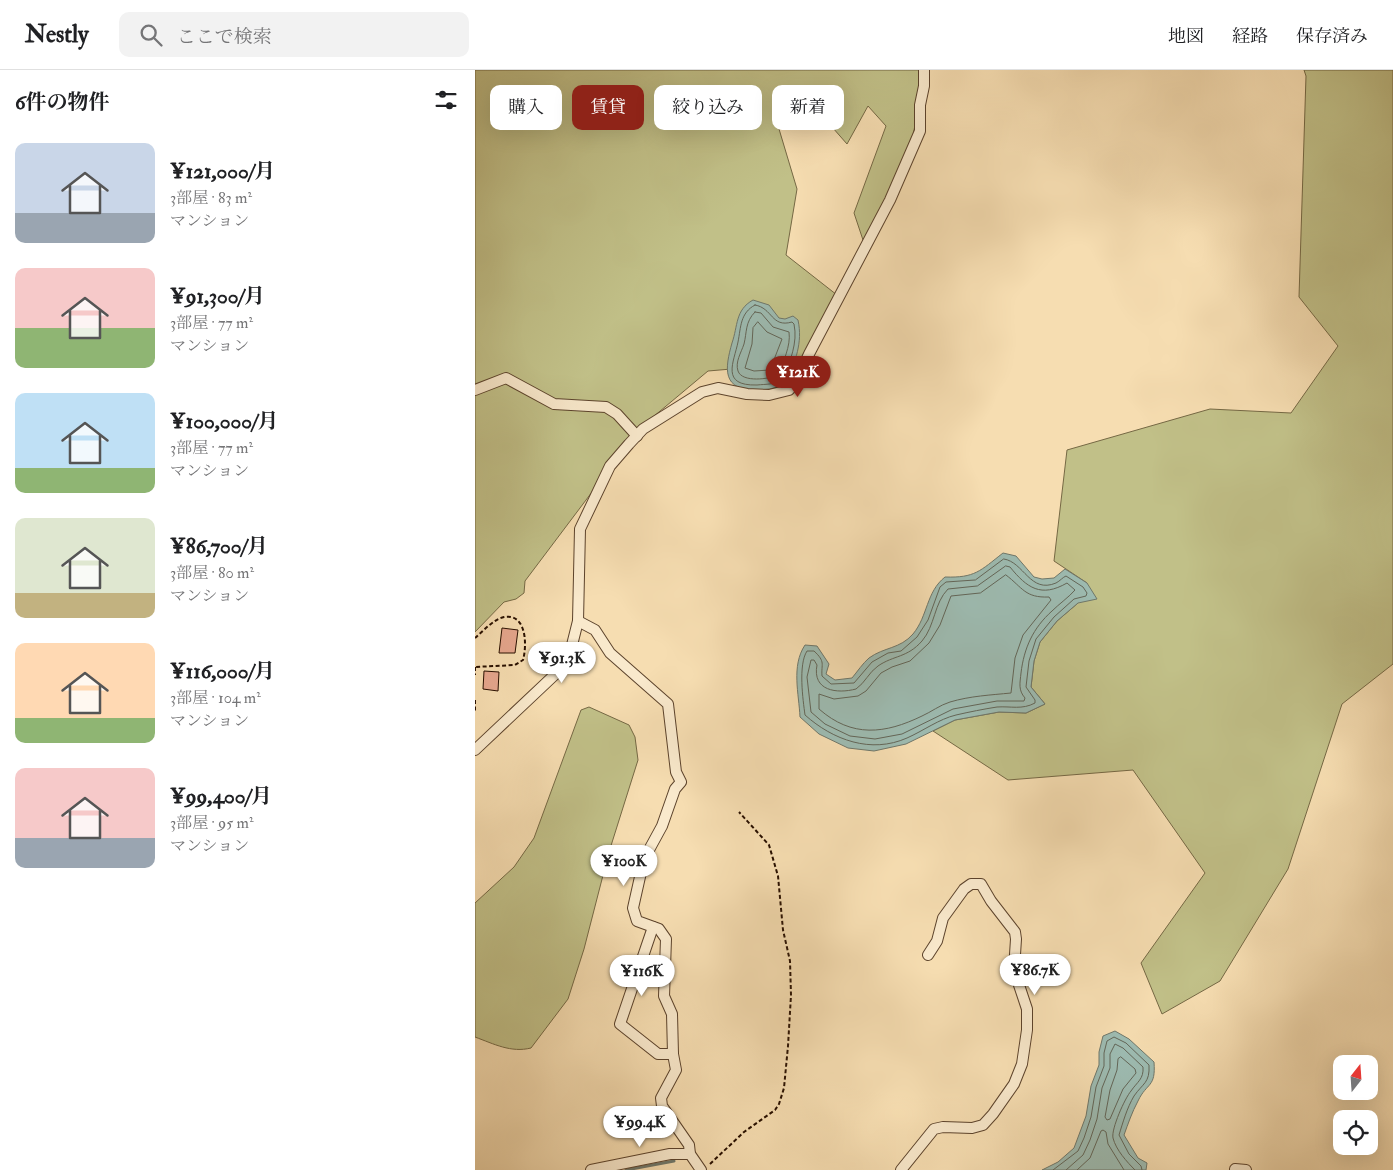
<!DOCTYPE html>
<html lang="ja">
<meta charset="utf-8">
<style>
body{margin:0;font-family:"IM FELL Double Pica","Noto Serif JP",serif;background:#f2f2f2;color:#202124;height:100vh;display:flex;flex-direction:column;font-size:19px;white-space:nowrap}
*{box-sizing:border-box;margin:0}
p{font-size:16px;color:#757577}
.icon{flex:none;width:28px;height:28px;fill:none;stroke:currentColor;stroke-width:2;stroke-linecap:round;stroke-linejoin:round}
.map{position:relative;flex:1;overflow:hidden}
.sheet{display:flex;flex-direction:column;background:#fff;width:475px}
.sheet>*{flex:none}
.top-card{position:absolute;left:15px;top:15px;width:475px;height:45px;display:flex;gap:10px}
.needle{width:32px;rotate:17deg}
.tools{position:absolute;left:858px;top:985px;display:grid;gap:10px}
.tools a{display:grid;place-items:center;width:45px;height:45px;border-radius:10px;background:#fff;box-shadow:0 5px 20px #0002;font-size:25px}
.price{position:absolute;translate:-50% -42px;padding:0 11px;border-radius:18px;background:#fff;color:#222;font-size:16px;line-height:32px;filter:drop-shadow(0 1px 2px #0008)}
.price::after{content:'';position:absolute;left:50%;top:30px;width:15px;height:11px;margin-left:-8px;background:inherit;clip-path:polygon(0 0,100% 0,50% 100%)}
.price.active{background:#8f2418;color:#fff}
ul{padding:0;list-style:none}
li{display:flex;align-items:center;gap:15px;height:125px;padding:0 15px}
li span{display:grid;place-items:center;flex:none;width:140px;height:100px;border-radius:10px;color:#555}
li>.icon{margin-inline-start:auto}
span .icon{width:60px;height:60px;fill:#fffc;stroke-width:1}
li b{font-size:21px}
h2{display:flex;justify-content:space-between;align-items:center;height:60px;padding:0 15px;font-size:21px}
.chip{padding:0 18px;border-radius:10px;background:#fff;box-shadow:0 5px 20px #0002;font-size:18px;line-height:45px}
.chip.active{background:#8f2418;color:#fff}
header{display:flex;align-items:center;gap:30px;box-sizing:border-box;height:70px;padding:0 25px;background:#fff;border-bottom:1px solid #e0e0e0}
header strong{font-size:24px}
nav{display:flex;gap:28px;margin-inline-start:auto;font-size:18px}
.search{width:350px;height:45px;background:#f2f2f2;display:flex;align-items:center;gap:12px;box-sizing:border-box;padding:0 18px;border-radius:10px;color:#757577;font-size:19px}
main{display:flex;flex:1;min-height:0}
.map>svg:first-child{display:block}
.green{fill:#c1c088;stroke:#756844}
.water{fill:#9dbbb1;stroke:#6f776a}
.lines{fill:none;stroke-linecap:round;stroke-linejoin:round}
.shore{stroke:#636658;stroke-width:1}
.stream{stroke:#6f776a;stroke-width:3}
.building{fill:#e6a78e;stroke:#291000}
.minor-casing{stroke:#5c432c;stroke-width:12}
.path{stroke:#291000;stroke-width:2;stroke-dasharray:4 2.5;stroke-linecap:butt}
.minor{stroke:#f9e9cc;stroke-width:10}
</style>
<header>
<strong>Nestly</strong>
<div class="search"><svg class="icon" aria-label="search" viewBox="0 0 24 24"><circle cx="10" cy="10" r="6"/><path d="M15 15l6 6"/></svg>ここで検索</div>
<nav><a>地図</a><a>経路</a><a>保存済み</a></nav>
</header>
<main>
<section class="sheet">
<h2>6件の物件<svg class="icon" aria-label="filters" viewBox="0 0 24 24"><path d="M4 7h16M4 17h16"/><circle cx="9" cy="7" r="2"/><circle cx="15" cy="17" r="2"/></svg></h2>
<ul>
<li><span style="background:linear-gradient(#c9d6e8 70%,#9aa5b1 0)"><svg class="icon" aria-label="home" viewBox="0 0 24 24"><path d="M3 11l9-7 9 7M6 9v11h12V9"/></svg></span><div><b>¥121,000/月</b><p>3部屋 · 83 m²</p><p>マンション</p></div></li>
<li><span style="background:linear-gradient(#f6c9c9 60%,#8fb573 0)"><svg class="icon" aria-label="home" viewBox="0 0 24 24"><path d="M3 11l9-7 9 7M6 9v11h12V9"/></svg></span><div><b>¥91,300/月</b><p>3部屋 · 77 m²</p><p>マンション</p></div></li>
<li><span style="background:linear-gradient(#bfe0f5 75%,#8fb573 0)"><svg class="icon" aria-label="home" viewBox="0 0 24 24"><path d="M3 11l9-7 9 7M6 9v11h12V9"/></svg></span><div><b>¥100,000/月</b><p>3部屋 · 77 m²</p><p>マンション</p></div></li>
<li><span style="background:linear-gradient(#dfe7d0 75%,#c2b280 0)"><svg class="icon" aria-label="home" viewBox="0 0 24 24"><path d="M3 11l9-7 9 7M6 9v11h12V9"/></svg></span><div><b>¥86,700/月</b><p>3部屋 · 80 m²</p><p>マンション</p></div></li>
<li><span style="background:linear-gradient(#ffd9b3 75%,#8fb573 0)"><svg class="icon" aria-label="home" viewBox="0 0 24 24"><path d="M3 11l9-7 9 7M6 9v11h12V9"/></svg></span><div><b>¥116,000/月</b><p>3部屋 · 104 m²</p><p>マンション</p></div></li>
<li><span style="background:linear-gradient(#f6c9c9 70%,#9aa5b1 0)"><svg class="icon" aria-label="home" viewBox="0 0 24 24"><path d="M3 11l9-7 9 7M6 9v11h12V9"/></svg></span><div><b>¥99,400/月</b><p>3部屋 · 95 m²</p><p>マンション</p></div></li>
</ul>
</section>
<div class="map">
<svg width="918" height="1100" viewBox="0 0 918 1100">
<rect width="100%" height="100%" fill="#f6ddb1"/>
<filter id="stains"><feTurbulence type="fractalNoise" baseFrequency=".004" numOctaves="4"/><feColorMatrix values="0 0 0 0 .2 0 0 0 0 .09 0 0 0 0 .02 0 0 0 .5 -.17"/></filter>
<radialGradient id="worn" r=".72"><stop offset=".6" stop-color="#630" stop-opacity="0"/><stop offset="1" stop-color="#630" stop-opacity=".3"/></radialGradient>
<g class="green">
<path d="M0 0H450L433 93 390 176 379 143 411 56 393 36 372 74 336 33 301 49 322 119 311 185 362 225 327 293 233 301 166 357 50 511 49 523 41 529 29 532 0 562Z"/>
<path d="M829 0H918V594L867 634 813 799 745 911 687 944 666 893 730 803 658 700 533 710 458 661 480 650 524 642 551 643 570 634 556 617 559 591 565 572 582 551 603 533 612 513 579 491 592 380 735 339 816 343 863 276 824 227 831 6Z"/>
<path d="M114 637 154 655 160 667 163 690 134 782 109 879 93 929 56 978C36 983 19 974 0 967V833L39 797 59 768 106 640Z"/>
</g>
<g class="water">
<path d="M278 230 294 235 304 248 310 249 318 246 323 250C328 273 320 291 312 312 302 319 294 319 283 320 246 321 250 298 257 273 263 256 260 240 278 230Z"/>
<path d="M528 483 541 486 559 507 567 509 579 508 590 499 612 513 622 529 603 533 582 551 565 572 559 591 556 617 570 634 551 643 524 642 480 650 431 674 399 681 373 678 344 664 325 647C324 624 316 596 330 575L342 576 354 594 351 604 360 610 377 608C382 602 388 593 394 588 409 577 425 579 438 564 453 546 451 522 470 507 500 508 505 501 528 483Z"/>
<path d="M640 961 654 969 679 992C681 1018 672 1012 663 1031 657 1042 653 1054 649 1065L663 1088 672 1093 671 1100H567L583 1092 599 1078 611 1046 616 1016 624 995V982L628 966Z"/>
</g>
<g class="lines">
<g class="shore">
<path d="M280 235C298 238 296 258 317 252L319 254C323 273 315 291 308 309 300 315 291 314 282 315 245 316 259 292 263 272 266 257 265 243 280 235Z"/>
<path d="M280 242 286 243 298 257 314 262C316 276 308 292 303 305 295 309 267 313 263 301 260 292 266 283 269 274 272 262 270 252 280 242Z"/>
<path d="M283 252 292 262 307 269 295 300 279 301 270 298 277 274 278 258Z"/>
<path d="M529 489C549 492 555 524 581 513 585 511 588 507 591 506L608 517 612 523 611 526 599 529 579 547 561 569 554 591 551 617 560 630V633C547 640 536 636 522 637 509 639 494 642 481 645 464 649 448 661 432 668 396 684 358 670 330 645 328 630 323 595 332 581H339C351 592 346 594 347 606L356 614 379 613 397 592 413 583 426 581 442 567 453 550 465 517 471 512 500 510Z"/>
<path d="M531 496 535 497C552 518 566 528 592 513L600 520C594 527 584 534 577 541 558 558 549 578 546 603 545 613 543 620 550 628L549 631H522L478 639 427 664 400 669 375 666 350 654 336 642 332 607 336 590H339L342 595C337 621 362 624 381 619 390 613 394 602 403 596 419 585 432 588 447 571 460 556 459 533 473 519L502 516Z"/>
<path d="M531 505C548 518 550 528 574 527L576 530 548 565 540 588 536 623C516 625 495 626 475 632 465 635 456 642 447 646 410 664 377 668 344 639V624L359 629 383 626 391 621 406 603 417 597 435 591 454 573 465 555 476 526 505 523Z"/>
<path d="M646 987 660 999 661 1003 648 1019 635 1049 632 1050 630 1047 635 1020 642 1000 643 989Z"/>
<path d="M578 1100 603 1081 609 1068 616 1047 621 1017 629 996V983L632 971 639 967 651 973 674 995C675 1013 668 1013 659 1026 652 1038 648 1052 644 1065L654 1084 666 1096 667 1100"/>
<path d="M591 1100 608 1085 615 1070 622 1049 627 1018 635 998V984L640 974 648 978 668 997C669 1009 662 1012 656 1021 650 1028 636 1059 638 1068 641 1080 652 1092 660 1100"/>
<path d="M602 1100 615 1088 626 1061 628 1060 631 1062 633 1074 649 1100"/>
</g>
<path class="stream" d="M151 1100 199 1091"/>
</g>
<g class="building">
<path d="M27 558 43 560 40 583H24Z"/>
<path d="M9 601 24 602 23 621 8 619Z"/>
</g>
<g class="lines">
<g class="minor-casing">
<g id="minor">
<path d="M0 320 31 308 79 334 131 337 142 344 162 366"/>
<path d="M103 551 120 560 135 583 193 634 201 702 206 712 200 719 187 756 169 789 158 838 162 851 184 859 191 869 189 926 197 944 198 984 201 1000 186 1028 187 1036 214 1075 215 1084 226 1100"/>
<path d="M0 680 89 596 97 575 103 551 105 459 135 396 154 374 168 359 227 322 243 318 272 324 294 325 314 320 321 312 334 284 415 130 445 61V35L449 16V0"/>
<path d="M178 857 145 954 183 984H198"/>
<path d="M760 1099 771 1100"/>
<path d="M116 1100 195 1084H215"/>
<path d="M426 1100 459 1059 468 1057 497 1058 508 1055 518 1044 539 1014 547 994 552 960V939L539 900 541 869 540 862 516 831 506 814H496L489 819 468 848 462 871 453 885"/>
</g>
</g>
<g class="path">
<path d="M0 568C8 561 19 549 29 547 52 543 52 576 48 590L40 595 0 597"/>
<path d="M0 597V605"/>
<path d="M0 630V643"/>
<path d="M235 1094 269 1062 300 1040 304 1034 309 1018 313 976 316 925 315 891 308 860 303 806 294 775 264 742"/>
</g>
<use href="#minor" class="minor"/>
</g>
<rect width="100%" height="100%" filter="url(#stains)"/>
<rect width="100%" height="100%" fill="url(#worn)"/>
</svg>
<div class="tools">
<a><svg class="needle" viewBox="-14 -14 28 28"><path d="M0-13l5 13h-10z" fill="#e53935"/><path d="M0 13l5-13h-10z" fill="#757577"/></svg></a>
<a><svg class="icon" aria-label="locate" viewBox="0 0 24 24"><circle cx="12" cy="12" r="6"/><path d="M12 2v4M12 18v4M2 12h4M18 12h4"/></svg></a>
</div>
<b class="price active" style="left:323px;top:328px">¥121K</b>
<b class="price" style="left:87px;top:614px">¥91.3K</b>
<b class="price" style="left:149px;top:817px">¥100K</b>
<b class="price" style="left:560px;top:926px">¥86.7K</b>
<b class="price" style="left:167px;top:927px">¥116K</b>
<b class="price" style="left:165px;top:1078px">¥99.4K</b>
<div class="top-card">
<a class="chip">購入</a>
<a class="chip active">賃貸</a>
<a class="chip">絞り込み</a>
<a class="chip">新着</a>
</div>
</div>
</main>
